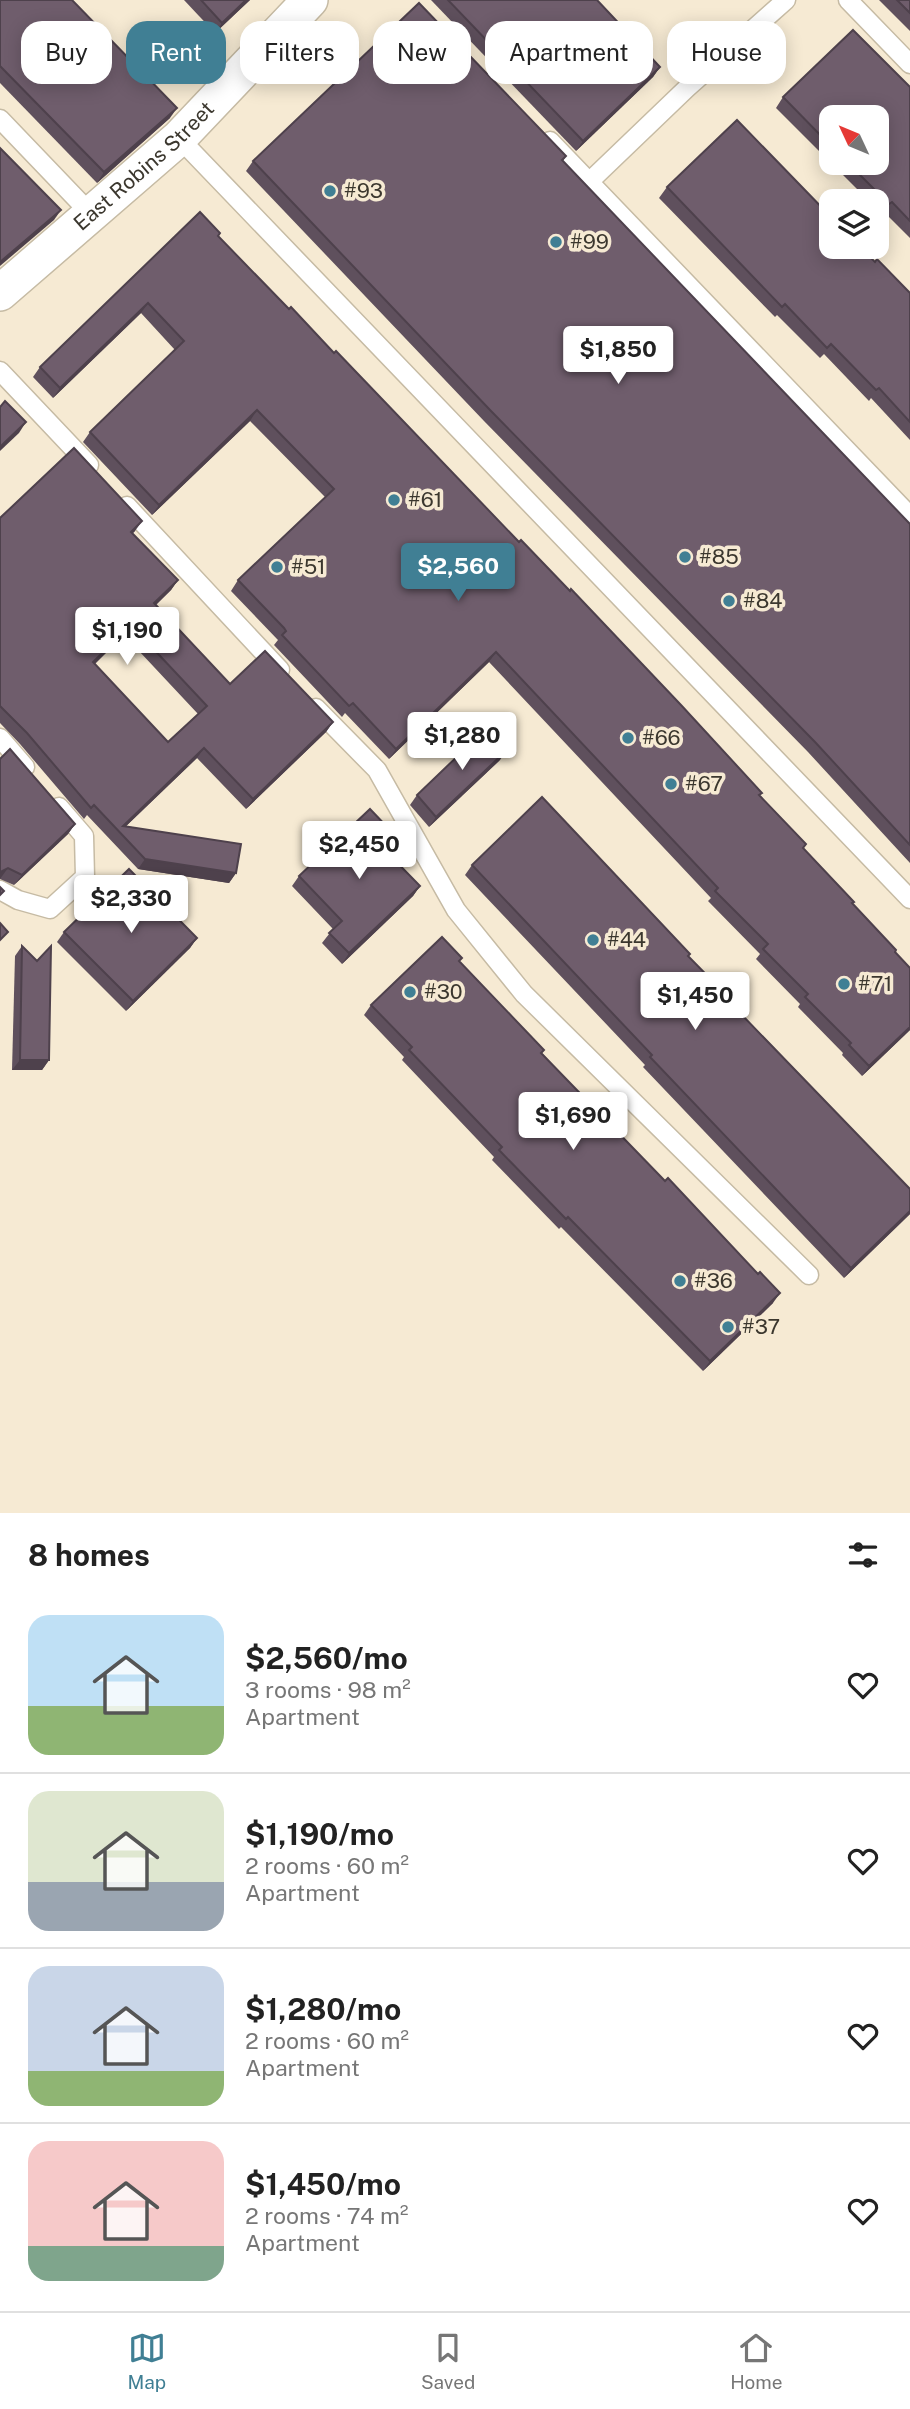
<!DOCTYPE html>
<meta charset="utf-8">
<style>
body{margin:0;font-family:"Public Sans",sans-serif;background:#f2f2f2;color:#222;height:100vh;display:flex;flex-direction:column;font-size:26px;white-space:nowrap}
*{box-sizing:border-box;margin:0}
p{font-size:23px;color:#767676}
.icon{flex:none;width:38px;height:38px;fill:none;stroke:currentColor;stroke-width:2;stroke-linecap:round;stroke-linejoin:round}
.map{position:relative;height:1513px;overflow:hidden}
.details{display:flex;flex-direction:column;background:#fff;flex:1}
.details>*{flex:none}
.banner{position:absolute;left:21px;top:21px;width:868px;height:63px;display:flex;gap:14px}
.needle{width:46px;rotate:314deg}
.controls{position:absolute;left:819px;top:105px;display:grid;gap:14px}
.controls a{display:grid;place-items:center;width:70px;height:70px;border-radius:14px;background:#fff;box-shadow:0 4px 18px #0003;font-size:35px}
.price{position:absolute;translate:-50% -60px;padding:0 16px;border-radius:7px;background:#fff;color:#222;font-size:23px;line-height:46px;filter:drop-shadow(0 2px 4px #0008)}
.price::after{content:'';position:absolute;left:50%;top:42px;width:21px;height:16px;margin-left:-10px;background:inherit;clip-path:polygon(0 0,100% 0,50% 100%)}
.price.current{background:#407f94;color:#fff}
ul{padding:0;list-style:none}
li{display:flex;align-items:center;gap:21px;height:175px;padding:0 28px}
li+li{border-top:2px solid #e0e0e0}
li span{display:grid;place-items:center;flex:none;width:196px;height:140px;border-radius:21px;color:#555}
li>.icon{margin-inline-start:auto}
span .icon{width:84px;height:84px;fill:#fffc;stroke-width:1}
li b{font-size:30px}
h2{display:flex;justify-content:space-between;align-items:center;height:84px;padding:0 28px;font-size:30px}
.tag{padding:0 24px;border-radius:21px;background:#fff;box-shadow:0 4px 18px #0003;font-size:24px;line-height:63px}
.tag.current{background:#407f94;color:#fff}
.tabs{display:flex;justify-content:space-around;align-items:center;height:98px;border-top:2px solid #e0e0e0;background:#fff;font-size:19px;color:#767676}
.tabs a{display:grid;justify-items:center;gap:4px}
.tabs .current{color:#407f94}
.map>svg:first-child{display:block}
.lines{fill:none;stroke-linecap:round;stroke-linejoin:round}
.lane-casing{stroke:#c6bba4;stroke-width:21}
.street-casing{stroke:#c6bba4;stroke-width:38}
.lane{stroke:#fff;stroke-width:18}
.street{stroke:#fff;stroke-width:35}
.wall{fill:#5f505d;fill-rule:evenodd}
.shaded-wall{fill:#4e414c}
.building{fill:#6f5d6c;stroke:#4e414c;stroke-width:2;fill-rule:evenodd}
.poi-dot{fill:#407f94;stroke:#f6ead3;stroke-width:2.5}
.labels{text-anchor:middle;stroke-width:7;stroke-linejoin:round;paint-order:stroke}
.street-label{font-size:21px;fill:#3b372e;stroke:#f6ead3}
.poi-label{font-size:21px;fill:#3b372e;stroke:#f6ead3;text-anchor:start}
</style>
<div class="map">
<svg width="910" height="1513" viewBox="0 0 910 1513">
<rect width="100%" height="100%" fill="#f6ead3"/>
<g class="lines">
<g class="lane-casing">
<g id="lane">
<path d="M848 0 910 64"/>
<path d="M0 119 91 214"/>
<path d="M179 138 910 899"/>
<path d="M550 141 910 516"/>
<path d="M589 182 687 88 786 0"/>
<path d="M0 371 89 465"/>
<path d="M127 506 280 670"/>
<path d="M316 708 377 770 456 910 524 994 809 1275"/>
<path d="M0 738 25 767"/>
<path d="M0 890 18 900 50 909 85 877 84 836 59 807"/>
</g>
</g>
<g class="street-casing">
<g id="street">
<path id="s1" d="M0 293 179 138 310 0"/>
</g>
</g>
<use href="#lane" class="lane"/>
<use href="#street" class="street"/>
</g>
<g class="wall">
<path d="M0 0 170 118 97 183 0 83Z"/>
<path d="M184 0H250L215 33Z"/>
<path d="M431 0H597L660 67 653 77 576 151Z"/>
<path d="M879 0H910V31Z"/>
<path d="M910 87V238L884 212 882 214 877 209V201H869L776 108 783 97ZM831 117 877 163H831Z"/>
<path d="M566 156 563 161 910 524V863L808 752 484 421 246 171 253 161Z"/>
<path d="M667 187 875 262 910 293V440L871 398 869 401 824 354 820 358 777 315 775 317 659 198Z"/>
<path d="M218 236 806 844 803 848 895 952 910 968V1030L862 1076 842 1055 843 1053 798 1007 800 1004 756 959 760 954 708 901 711 898 489 662 389 759 345 713 342 717 274 645 278 640 277 639 231 591 238 580 325 497 250 421 152 515 83 442 90 432 175 350 141 313 53 398 33 377 40 367Z"/>
<path d="M0 518 135 531 132 534 178 580 171 590 156 605 230 684 333 722 326 732 246 809 197 758 126 826 236 873 229 883 138 869 87 815 84 819 20 744 0 723ZM124 635 198 714 168 742 95 664Z"/>
<path d="M0 759 75 824 68 834 14 885 0 879Z"/>
<path d="M500 760 429 827 410 805 417 795Z"/>
<path d="M390 830 379 844 420 886 413 896 342 964 322 943 333 929 292 886 299 876Z"/>
<path d="M472 865 688 956 740 1012 910 1189V1214L844 1278 643 1067 645 1065 465 875Z"/>
<path d="M64 932 197 938 190 948 126 1011 57 942Z"/>
<path d="M22 946 49 1060 42 1070H12L15 956Z"/>
<path d="M460 962 544 1050 542 1053 773 1303 703 1371 561 1227 559 1229 492 1160 494 1157 402 1060 404 1057 364 1015 371 1005Z"/>
</g>
<g class="shaded-wall">
<path d="M246 0H250L215 33 222 23Z"/>
<path d="M660 67 653 77 576 151 583 141Z"/>
<path d="M177 108 170 118 97 183 104 172Z"/>
<path d="M61 210 54 220 0 266V262Z"/>
<path d="M148 303 141 313 53 398 60 388Z"/>
<path d="M257 410 250 421 152 515 159 505Z"/>
<path d="M26 422 19 433 0 451V447Z"/>
<path d="M142 521 135 531 123 542 131 532Z"/>
<path d="M178 580 171 590 147 613 154 603Z"/>
<path d="M131 625 124 635 86 672 93 662Z"/>
<path d="M496 652 489 662 389 759 396 749Z"/>
<path d="M333 722 326 732 246 809 253 799Z"/>
<path d="M204 748 197 758 120 832 123 826Z"/>
<path d="M507 750 500 760 429 827 436 817Z"/>
<path d="M75 824 68 834 14 885 22 875Z"/>
<path d="M390 830 383 840 370 852 377 842Z"/>
<path d="M145 859 236 873 229 883 138 869Z"/>
<path d="M8 868 0 879V872Z"/>
<path d="M420 886 413 896 342 964 349 953Z"/>
<path d="M197 938 190 948 126 1011 133 1001Z"/>
<path d="M910 1027V1030L862 1076 869 1066Z"/>
<path d="M20 1060H49L42 1070H12Z"/>
<path d="M910 1211V1214L844 1278 851 1268Z"/>
<path d="M780 1293 773 1303 703 1371 710 1361Z"/>
</g>
<g class="building">
<path d="M0 0H72L177 108 104 172 0 66Z"/>
<path d="M201 0H246L222 23Z"/>
<path d="M448 0H597L660 67 583 141Z"/>
<path d="M897 0H910V13Z"/>
<path d="M419 3 566 156 562 160 910 524V845L815 742 491 411 253 161Z"/>
<path d="M853 30 910 87V221L892 202 889 204 848 163H877V117H831V146L783 97Z"/>
<path d="M737 120 831 217V247H860L875 262 877 259 910 293V422L879 388 876 390 831 344 827 348 785 304 782 307 667 187Z"/>
<path d="M0 148 61 210 0 262Z"/>
<path d="M200 212 220 233 218 236 289 309 291 307 334 353 336 351 519 542 521 540 570 591 571 589 681 705 762 793 759 795 806 844 803 848 854 902 852 903 896 950 895 952 910 968V1027L869 1066 849 1045 851 1043 805 997 808 994 763 949 768 944 715 891 718 888 496 652 396 749 353 703 349 706 282 635 286 631 284 628 238 580 334 489 257 410 159 505 90 432 184 341 148 303 60 388 40 367Z"/>
<path d="M5 401 26 422 0 447V407Z"/>
<path d="M74 448 142 521 131 532 178 580 154 603 230 684 265 651 333 722 253 799 204 748 123 826 241 844 236 873 145 859 94 805 91 808 27 733 0 706V518ZM131 625 207 706 168 742 93 662Z"/>
<path d="M487 728 507 750 436 817 417 795Z"/>
<path d="M10 749 75 824 22 875 8 868 0 872V759Z"/>
<path d="M542 797 690 954 688 956 741 1010 739 1012 910 1189V1211L851 1268 650 1057 652 1055 472 865Z"/>
<path d="M370 809 390 830 377 842 420 886 349 953 329 933 342 921 299 876Z"/>
<path d="M129 869 197 938 133 1001 64 932Z"/>
<path d="M0 887 4 891 0 895Z"/>
<path d="M0 923 8 932 0 940Z"/>
<path d="M442 937 462 958 459 961 544 1050 541 1053 665 1181 668 1178 758 1274 760 1272 780 1293 710 1361 568 1217 566 1219 499 1150 502 1147 409 1050 412 1047 371 1005Z"/>
<path d="M22 946 37 961 51 946 49 1060H20Z"/>
</g>
<g class="poi-dot">
<circle cx="330" cy="191" r="7"/>
<circle cx="556" cy="242" r="7"/>
<circle cx="394" cy="500" r="7"/>
<circle cx="685" cy="557" r="7"/>
<circle cx="277" cy="567" r="7"/>
<circle cx="729" cy="601" r="7"/>
<circle cx="628" cy="738" r="7"/>
<circle cx="671" cy="784" r="7"/>
<circle cx="593" cy="940" r="7"/>
<circle cx="844" cy="984" r="7"/>
<circle cx="410" cy="992" r="7"/>
<circle cx="680" cy="1281" r="7"/>
<circle cx="728" cy="1327" r="7"/>
</g>
<g class="labels">
<g class="street-label">
<text dy="7" stroke="none"><textPath href="#s1" startOffset="192">East Robins Street</textPath></text>
</g>
<g class="poi-label">
<text x="344" y="198">#93</text>
<text x="570" y="249">#99</text>
<text x="408" y="507">#61</text>
<text x="699" y="564">#85</text>
<text x="291" y="574">#51</text>
<text x="743" y="608">#84</text>
<text x="642" y="745">#66</text>
<text x="685" y="791">#67</text>
<text x="607" y="947">#44</text>
<text x="858" y="991">#71</text>
<text x="424" y="999">#30</text>
<text x="694" y="1288">#36</text>
<text x="742" y="1334">#37</text>
</g>
</g>
</svg>
<div class="controls">
<a><svg class="needle" viewBox="-14 -14 28 28"><path d="M0-13l5 13h-10z" fill="#e53935"/><path d="M0 13l5-13h-10z" fill="#767676"/></svg></a>
<a><svg class="icon" aria-label="layers" viewBox="0 0 24 24"><path d="M12 4l9 5-9 5-9-5zM3 14l9 5 9-5"/></svg></a>
</div>
<b class="price" style="left:618px;top:386px">$1,850</b>
<b class="price current" style="left:458px;top:603px">$2,560</b>
<b class="price" style="left:127px;top:667px">$1,190</b>
<b class="price" style="left:462px;top:772px">$1,280</b>
<b class="price" style="left:359px;top:881px">$2,450</b>
<b class="price" style="left:131px;top:935px">$2,330</b>
<b class="price" style="left:695px;top:1032px">$1,450</b>
<b class="price" style="left:573px;top:1152px">$1,690</b>
<div class="banner">
<a class="tag">Buy</a>
<a class="tag current">Rent</a>
<a class="tag">Filters</a>
<a class="tag">New</a>
<a class="tag">Apartment</a>
<a class="tag">House</a>
</div>
</div>
<section class="details">
<h2>8 homes<svg class="icon" aria-label="filters" viewBox="0 0 24 24"><path d="M4 7h16M4 17h16"/><circle cx="9" cy="7" r="2"/><circle cx="15" cy="17" r="2"/></svg></h2>
<ul>
<li><span style="background:linear-gradient(#bfe0f5 65%,#8fb573 0)"><svg class="icon" aria-label="home" viewBox="0 0 24 24"><path d="M3 11l9-7 9 7M6 9v11h12V9"/></svg></span><div><b>$2,560/mo</b><p>3 rooms · 98 m²</p><p>Apartment</p></div><svg class="icon" aria-label="heart" viewBox="0 0 24 24"><path d="M12 20l-8-8c-3-5 5-10 8-4 3-6 11-1 8 4z"/></svg></li>
<li><span style="background:linear-gradient(#dfe7d0 65%,#9aa5b1 0)"><svg class="icon" aria-label="home" viewBox="0 0 24 24"><path d="M3 11l9-7 9 7M6 9v11h12V9"/></svg></span><div><b>$1,190/mo</b><p>2 rooms · 60 m²</p><p>Apartment</p></div><svg class="icon" aria-label="heart" viewBox="0 0 24 24"><path d="M12 20l-8-8c-3-5 5-10 8-4 3-6 11-1 8 4z"/></svg></li>
<li><span style="background:linear-gradient(#c9d6e8 75%,#8fb573 0)"><svg class="icon" aria-label="home" viewBox="0 0 24 24"><path d="M3 11l9-7 9 7M6 9v11h12V9"/></svg></span><div><b>$1,280/mo</b><p>2 rooms · 60 m²</p><p>Apartment</p></div><svg class="icon" aria-label="heart" viewBox="0 0 24 24"><path d="M12 20l-8-8c-3-5 5-10 8-4 3-6 11-1 8 4z"/></svg></li>
<li><span style="background:linear-gradient(#f6c9c9 75%,#7fa58c 0)"><svg class="icon" aria-label="home" viewBox="0 0 24 24"><path d="M3 11l9-7 9 7M6 9v11h12V9"/></svg></span><div><b>$1,450/mo</b><p>2 rooms · 74 m²</p><p>Apartment</p></div><svg class="icon" aria-label="heart" viewBox="0 0 24 24"><path d="M12 20l-8-8c-3-5 5-10 8-4 3-6 11-1 8 4z"/></svg></li>
</ul>
</section>
<nav class="tabs">
<a class="current"><svg class="icon" aria-label="map" viewBox="0 0 24 24"><path d="M3 6l6-2 6 2 6-2v14l-6 2-6-2-6 2zM9 4v14M15 6v14"/></svg>Map</a>
<a><svg class="icon" aria-label="saved" viewBox="0 0 24 24"><path d="M7 4h10v16l-5-4-5 4z"/></svg>Saved</a>
<a><svg class="icon" aria-label="home" viewBox="0 0 24 24"><path d="M3 11l9-7 9 7M6 9v11h12V9"/></svg>Home</a>
</nav>
